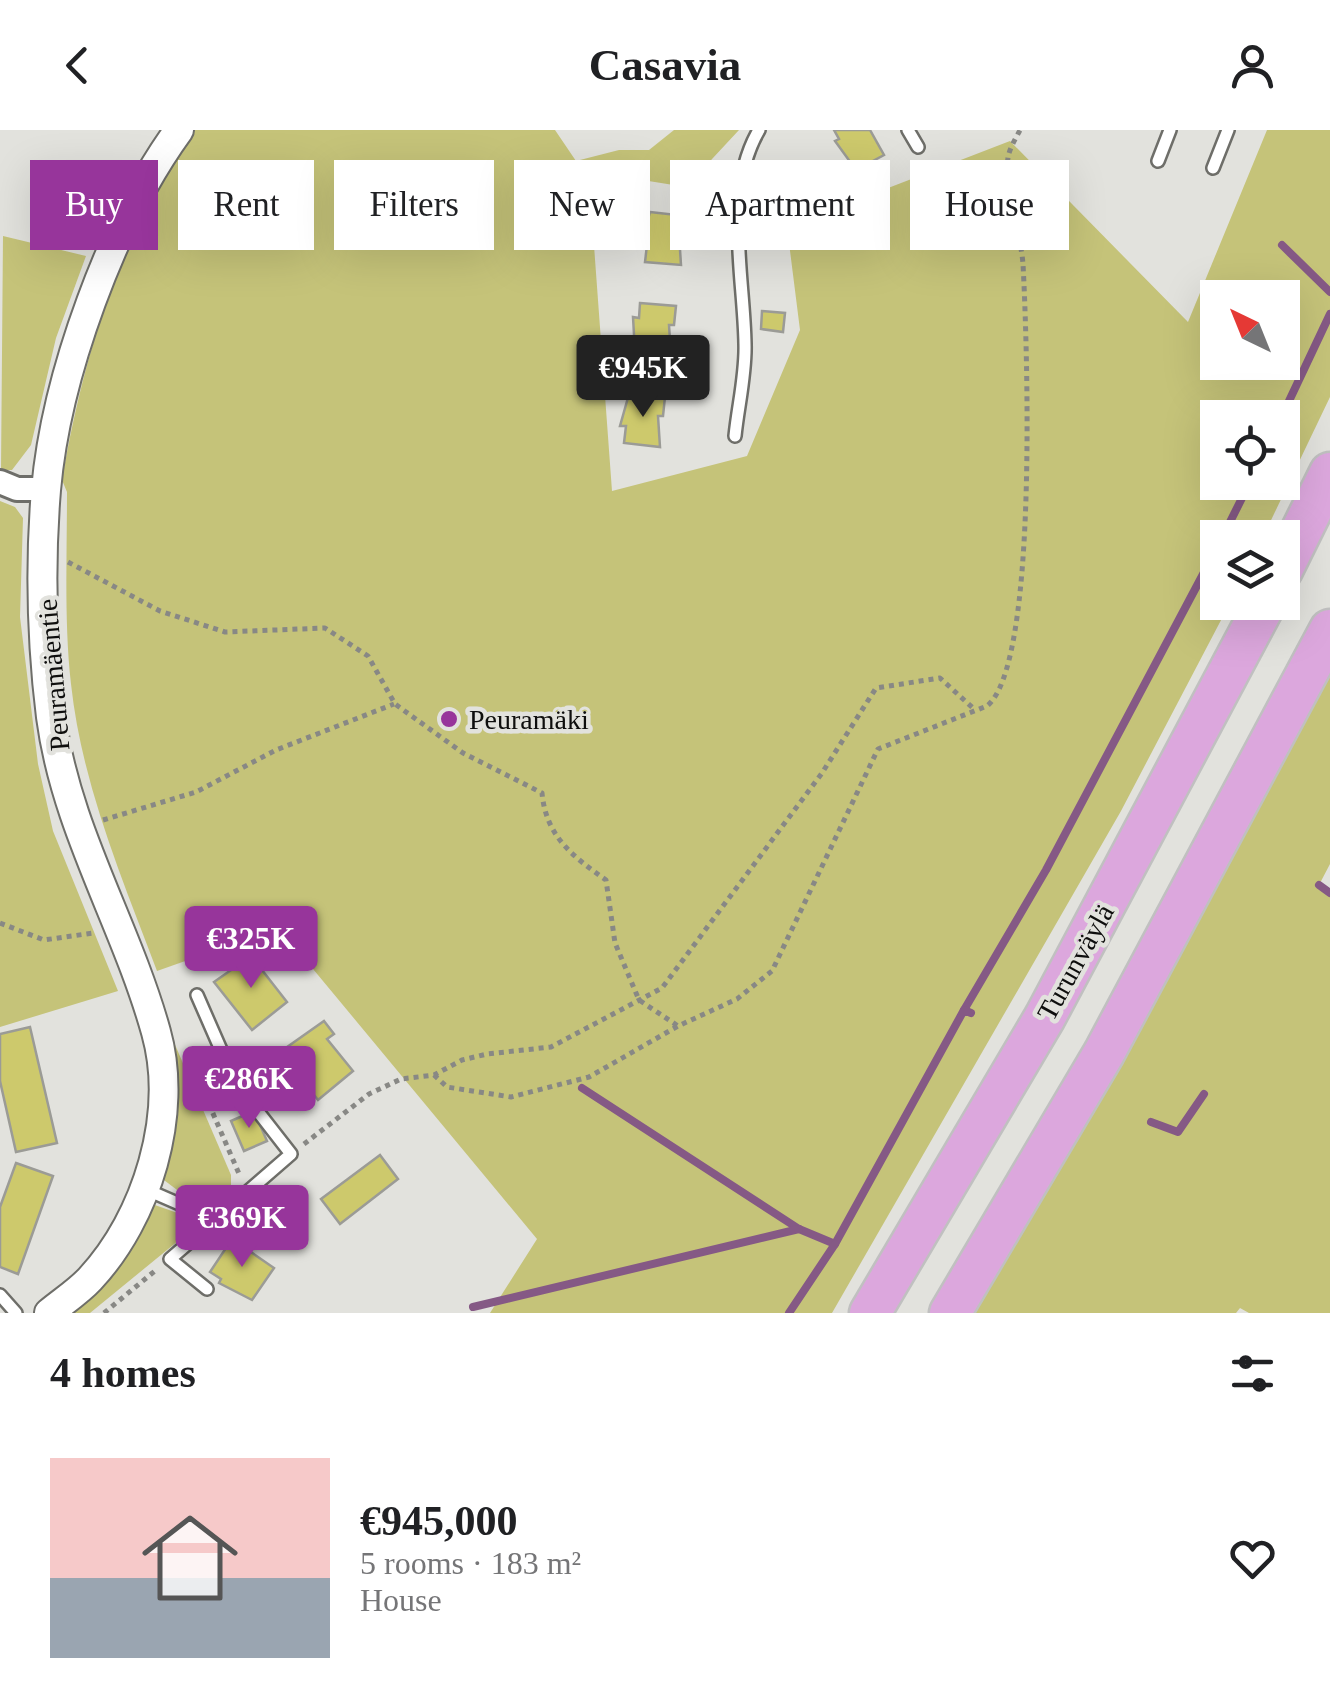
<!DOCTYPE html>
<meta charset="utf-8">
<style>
body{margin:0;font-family:Georgia,serif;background:#f6f6f6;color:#202124;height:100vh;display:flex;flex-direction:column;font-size:38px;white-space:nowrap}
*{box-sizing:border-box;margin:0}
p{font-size:32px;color:#757577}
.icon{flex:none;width:55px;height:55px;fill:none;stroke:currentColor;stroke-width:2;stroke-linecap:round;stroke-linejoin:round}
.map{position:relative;height:1183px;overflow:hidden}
.drawer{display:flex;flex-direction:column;background:#fff;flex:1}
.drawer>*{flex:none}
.banner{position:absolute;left:30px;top:30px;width:1270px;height:90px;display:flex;gap:20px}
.needle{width:65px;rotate:317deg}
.controls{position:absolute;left:1200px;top:150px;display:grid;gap:20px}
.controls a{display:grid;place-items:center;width:100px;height:100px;border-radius:0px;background:#fff;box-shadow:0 10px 40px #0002;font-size:50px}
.price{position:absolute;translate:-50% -85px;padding:0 22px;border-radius:10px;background:#97359b;color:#fff;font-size:32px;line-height:65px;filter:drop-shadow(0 2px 5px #0008)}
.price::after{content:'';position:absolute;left:50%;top:60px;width:30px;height:22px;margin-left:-15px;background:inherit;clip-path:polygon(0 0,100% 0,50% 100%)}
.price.active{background:#222;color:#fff}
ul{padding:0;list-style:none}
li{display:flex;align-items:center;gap:30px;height:250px;padding:0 50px}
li+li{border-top:2px solid #e0e0e0}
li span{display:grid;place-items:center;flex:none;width:280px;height:200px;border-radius:0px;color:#555}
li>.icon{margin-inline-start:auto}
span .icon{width:120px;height:120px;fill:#fffc;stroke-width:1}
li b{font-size:42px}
h2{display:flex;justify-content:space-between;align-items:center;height:120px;padding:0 50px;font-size:42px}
.pill{padding:0 35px;border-radius:0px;background:#fff;box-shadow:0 10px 40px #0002;font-size:35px;line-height:90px}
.pill.active{background:#97359b;color:#fff}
header{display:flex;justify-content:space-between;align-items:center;height:130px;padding:0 50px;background:#fff;font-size:45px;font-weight:600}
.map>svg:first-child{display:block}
.green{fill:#c5c379;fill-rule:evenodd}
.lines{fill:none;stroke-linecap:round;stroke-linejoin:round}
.stream{stroke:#855985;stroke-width:8}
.building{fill:#cdc96c;stroke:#9b9b96;stroke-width:2.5}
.service-casing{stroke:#6e6e69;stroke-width:16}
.minor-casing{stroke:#6e6e69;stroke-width:28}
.tertiary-casing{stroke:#6e6e69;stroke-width:32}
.motorway-casing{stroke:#c0c0c0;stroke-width:45}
.path{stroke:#888885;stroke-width:5;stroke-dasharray:5 5;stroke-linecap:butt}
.service{stroke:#fff;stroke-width:11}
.minor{stroke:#fff;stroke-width:22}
.tertiary{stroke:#fff;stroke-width:28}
.motorway{stroke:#dca7dd;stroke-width:40}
.poi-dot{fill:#97359b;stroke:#e2e2dd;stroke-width:4}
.labels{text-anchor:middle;stroke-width:9;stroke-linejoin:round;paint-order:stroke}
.street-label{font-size:28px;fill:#0e0e0d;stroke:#e2e2dd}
.poi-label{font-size:28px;fill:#0e0e0d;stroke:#e2e2dd;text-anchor:start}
</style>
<header><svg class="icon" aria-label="back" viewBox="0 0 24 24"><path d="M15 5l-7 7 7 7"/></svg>Casavia<svg class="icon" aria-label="person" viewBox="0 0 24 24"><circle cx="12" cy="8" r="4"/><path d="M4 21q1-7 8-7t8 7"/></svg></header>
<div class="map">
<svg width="1330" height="1183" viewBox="0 0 1330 1183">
<rect width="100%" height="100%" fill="#e2e2dd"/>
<g class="green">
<path d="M192 0H555L576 31 619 20H649L674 0H739L686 57 636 49 590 61 612 361 747 326 800 200 787 97 1010 11 1188 192 1267 0H1330V267L1263 407 1218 408V472L1230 473 1121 681 832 1183H490L537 1109 279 798 157 841C122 748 82 655 71 554 64 491 67 426 67 362L62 350C83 228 120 103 192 0ZM1218 168H1282V232H1218ZM1218 288H1282V352H1218Z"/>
<path d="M3 106 86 126 56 208 31 315 12 340H1Z"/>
<path d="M0 371 15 377 23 388 20 487 38 634 53 701 118 861 0 897Z"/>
<path d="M1330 537V734L1319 755 1330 762V1183H1249L1240 1178 1236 1183H972L1147 882Z"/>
<path d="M170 903 231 1045V1058L215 1075 185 1066 160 1047Z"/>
<path d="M152 1074 186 1086 189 1102 90 1183H70L130 1122Z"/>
</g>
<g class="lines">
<g class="stream">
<path d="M1282 115 1330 162"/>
<path d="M1281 288 1330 184"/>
<path d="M1222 408 1250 352"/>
<path d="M1319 755 1330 763"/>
<path d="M964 880 1046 740 1218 416"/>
<path d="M582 958 799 1099 835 1114 964 880 971 883"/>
<path d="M1151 992 1178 1002 1204 964"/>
<path d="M473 1177 799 1099"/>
<path d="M789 1183 835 1114"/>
</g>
</g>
<g class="building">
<path d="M834 0H870L884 25 856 40 835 11 839 9Z"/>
<path d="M650 82 686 86 684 105 679 104 681 135 645 132 647 115H641Z"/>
<path d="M640 173 676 176 674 195H669L671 225 635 222 633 187 639 188Z"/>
<path d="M762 181 785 183 783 202 761 199Z"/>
<path d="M629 264 665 267 663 286H658L660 317 624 313 626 296H620Z"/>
<path d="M258 821 268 834 262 840 287 872 252 900 214 852Z"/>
<path d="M324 891 334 904 327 909 353 941 318 970 280 922Z"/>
<path d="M30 897 57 1013 16 1022 0 951V904Z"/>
<path d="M254 981 267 1011 244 1021 231 991Z"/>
<path d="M380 1025 398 1049 340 1094 321 1069Z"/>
<path d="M16 1033 53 1046 18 1144 0 1137V1077Z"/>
<path d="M232 1109 274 1138 252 1170 219 1153 221 1149 210 1142Z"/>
</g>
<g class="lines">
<g class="service-casing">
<g id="service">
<path d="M908 0 918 17"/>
<path d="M1158 31 1170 0"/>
<path d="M1213 38 1228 0"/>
<path d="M735 306C738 276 746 244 745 214 744 146 723 61 759 0"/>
<path d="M197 865 235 952 291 1024 170 1129 207 1159"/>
<path d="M145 1059 214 1089"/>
<path d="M0 1165 16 1183"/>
</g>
</g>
<g class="minor-casing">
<path id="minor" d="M0 352 17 359H46"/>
</g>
<g class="tertiary-casing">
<path id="tertiary" d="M49 1183C62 1172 78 1162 90 1149 147 1088 179 984 156 902 126 794 66 700 51 587 42 514 40 433 46 360 56 246 112 92 179 0"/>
</g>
<g class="motorway-casing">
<g id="motorway">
<path d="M1282 440 1330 343"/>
<path d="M870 1183 1045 887 1266 472"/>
<path d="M950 1183 1104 923 1330 500"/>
</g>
</g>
<g class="path">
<path d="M68 432 160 481 225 502 325 498 368 526 395 574 463 623 542 663C546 706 572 726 606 750L615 813 639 870 678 896"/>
<path d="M103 690 196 662 276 620 394 574"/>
<path d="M0 793 44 810 93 803"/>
<path d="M189 928 240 1046"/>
<path d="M434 945 447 957 511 967 589 947 678 896 737 869 772 841 878 619 987 576C1039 534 1027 209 1023 134 1021 107 1004 47 1008 28 1009 19 1016 8 1020 0"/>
<path d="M304 1014 369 964 401 949 434 945 462 930 487 924 551 917 662 858 822 643 876 558 940 548 974 579"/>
<path d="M104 1183 156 1140"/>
</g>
<use href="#service" class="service"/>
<use href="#minor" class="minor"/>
<use href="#tertiary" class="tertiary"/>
<use href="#motorway" class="motorway"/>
</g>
<circle class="poi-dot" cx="449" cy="589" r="10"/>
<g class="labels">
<g class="street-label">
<text transform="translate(53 545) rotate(-95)" y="10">Peuramäentie</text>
<text transform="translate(1075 832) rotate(-61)" y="10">Turunväylä</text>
</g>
<g class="poi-label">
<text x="469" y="599">Peuramäki</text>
</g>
</g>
</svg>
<div class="controls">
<a><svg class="needle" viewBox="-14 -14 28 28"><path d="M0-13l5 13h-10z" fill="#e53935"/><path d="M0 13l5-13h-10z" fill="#757577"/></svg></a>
<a><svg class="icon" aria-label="locate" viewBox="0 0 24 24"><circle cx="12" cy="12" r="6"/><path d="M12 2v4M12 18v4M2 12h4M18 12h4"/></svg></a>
<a><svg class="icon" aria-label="layers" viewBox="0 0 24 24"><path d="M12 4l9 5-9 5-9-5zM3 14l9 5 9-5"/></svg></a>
</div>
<b class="price active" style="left:643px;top:290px">€945K</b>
<b class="price" style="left:251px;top:861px">€325K</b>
<b class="price" style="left:249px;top:1001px">€286K</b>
<b class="price" style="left:242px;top:1140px">€369K</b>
<div class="banner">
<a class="pill active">Buy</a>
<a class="pill">Rent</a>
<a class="pill">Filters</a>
<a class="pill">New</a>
<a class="pill">Apartment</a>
<a class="pill">House</a>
</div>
</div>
<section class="drawer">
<h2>4 homes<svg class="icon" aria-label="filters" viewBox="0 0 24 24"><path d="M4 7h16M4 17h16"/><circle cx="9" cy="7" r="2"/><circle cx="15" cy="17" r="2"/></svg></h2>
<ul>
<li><span style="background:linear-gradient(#f6c9c9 60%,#9aa5b1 0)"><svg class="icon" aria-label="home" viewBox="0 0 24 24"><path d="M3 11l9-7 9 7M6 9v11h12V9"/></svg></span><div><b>€945,000</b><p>5 rooms · 183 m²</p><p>House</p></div><svg class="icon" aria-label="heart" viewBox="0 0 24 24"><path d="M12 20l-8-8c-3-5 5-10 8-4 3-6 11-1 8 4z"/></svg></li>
</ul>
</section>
